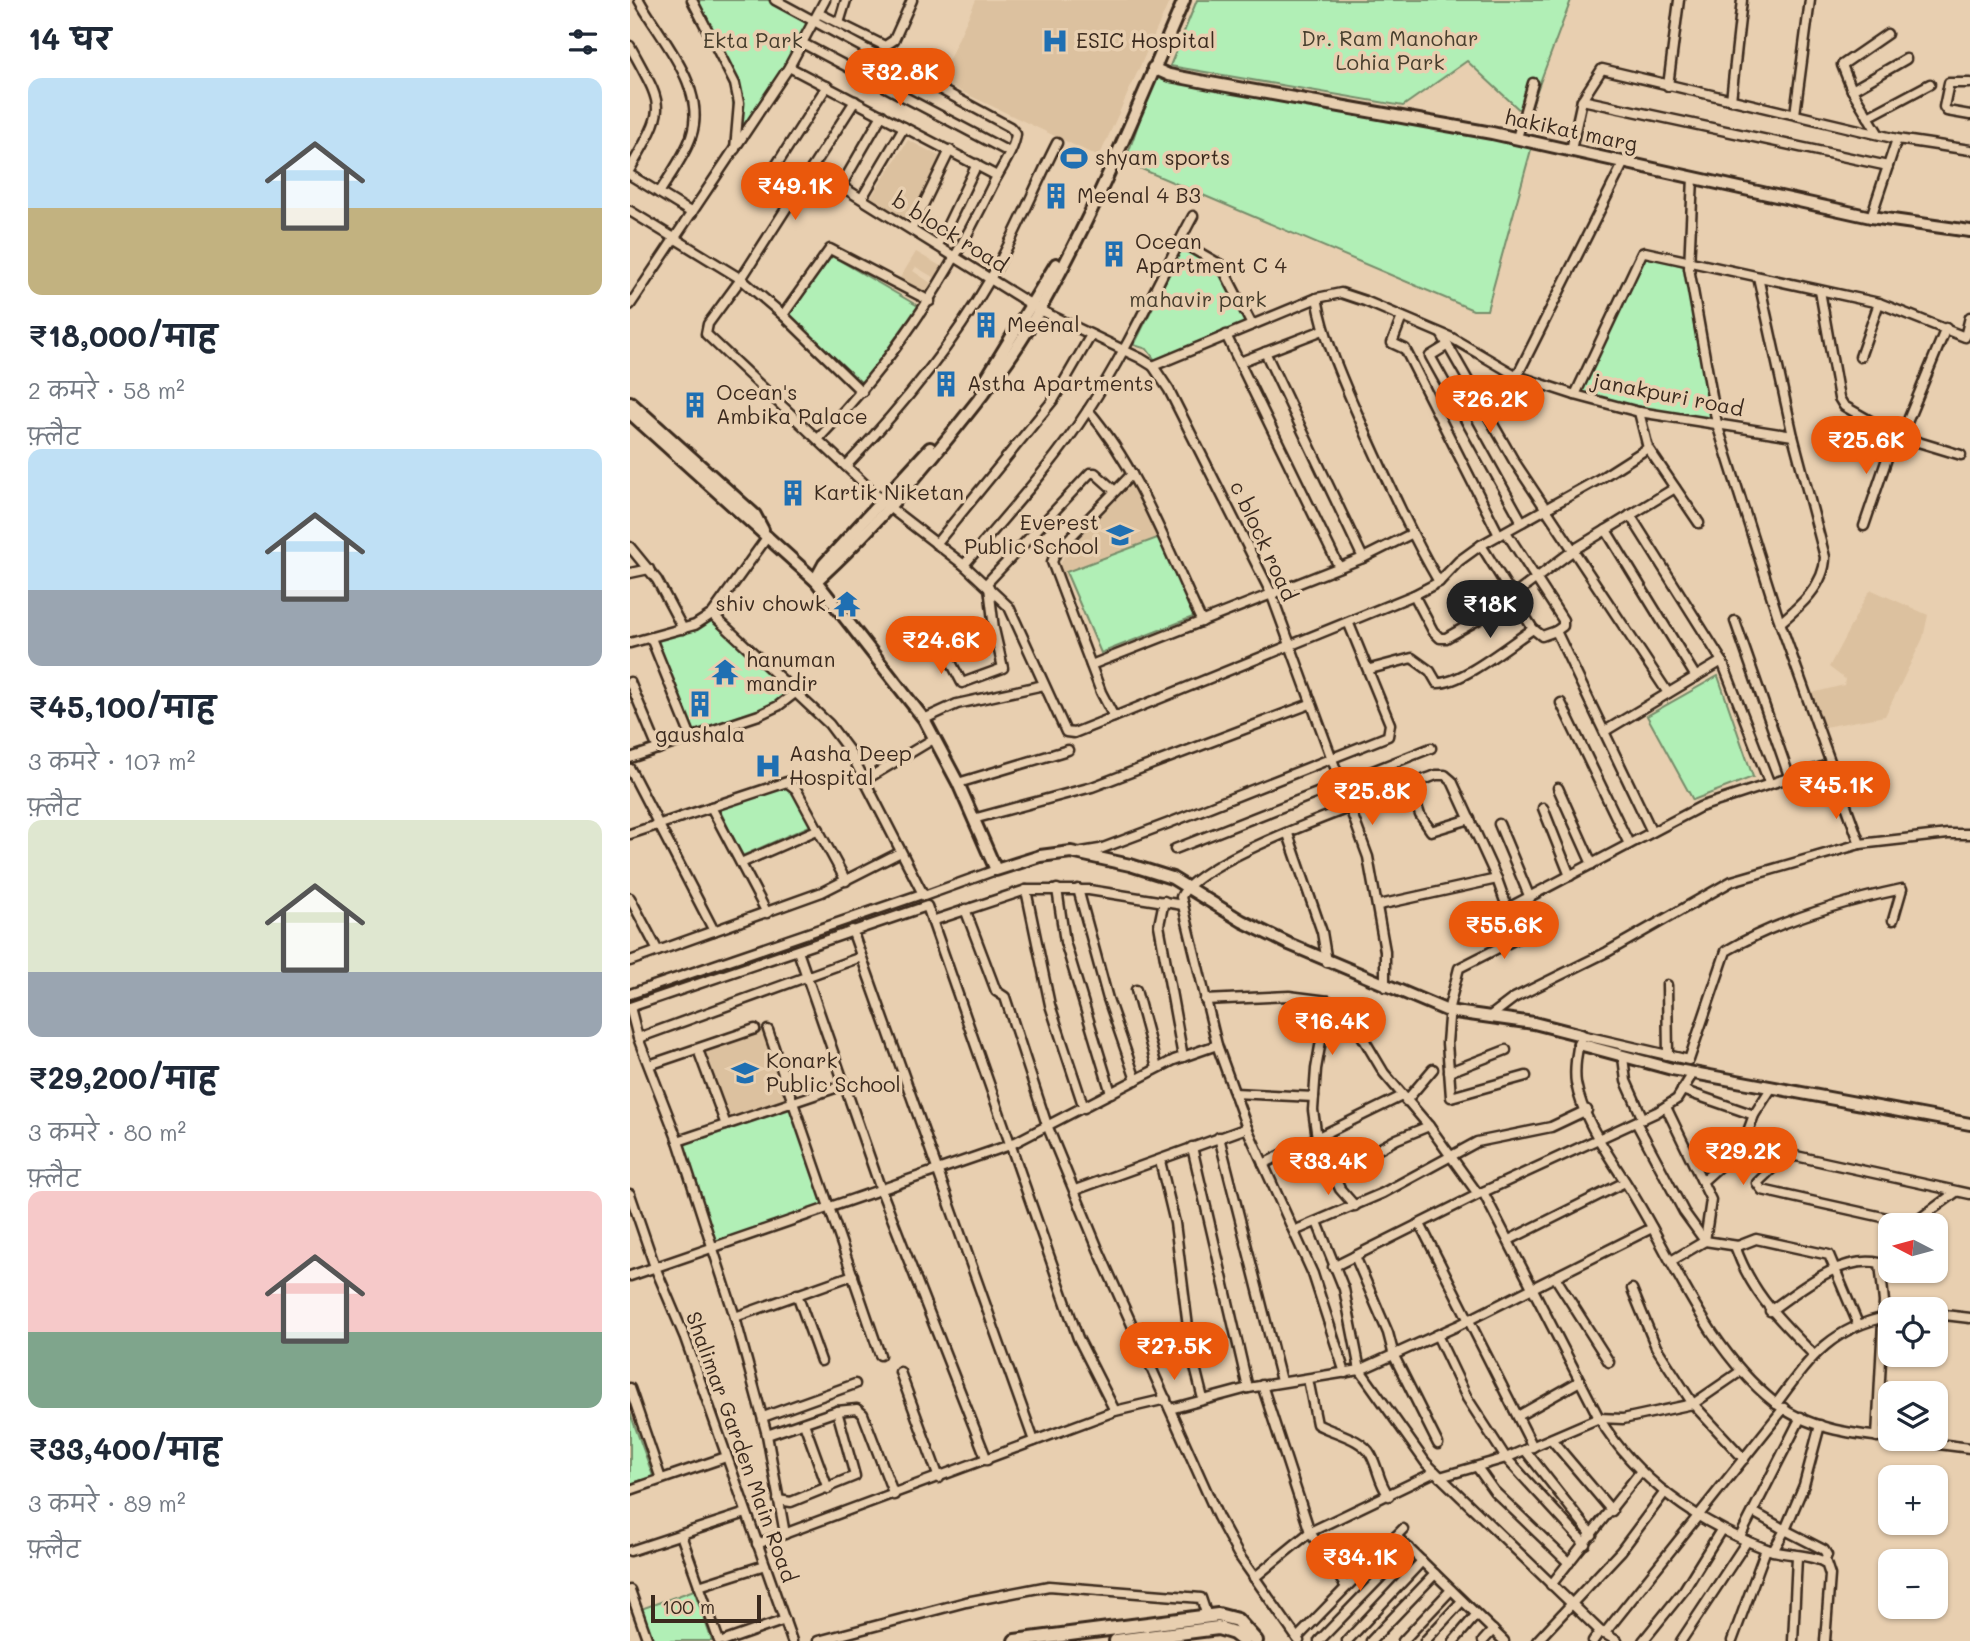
<!DOCTYPE html>
<html lang="hi">
<meta charset="utf-8">
<style>
body{margin:0;font-family:Mali,"Playpen Sans Deva",sans-serif;background:#f2f2f3;color:#1f2937;height:100vh;display:flex;flex-direction:column;font-size:26px;white-space:nowrap}
*{box-sizing:border-box;margin:0}
p{font-size:23px;color:#747a83}
.icon{flex:none;width:38px;height:38px;fill:none;stroke:currentColor;stroke-width:2;stroke-linecap:round;stroke-linejoin:round}
.map{position:relative;flex:1;overflow:hidden}
.details{display:flex;flex-direction:column;background:#fff;width:630px}
.details>*{flex:none}
.needle{width:46px;rotate:276deg}
.controls{position:absolute;left:1248px;top:1213px;display:grid;gap:14px}
.controls a{display:grid;place-items:center;width:70px;height:70px;border-radius:14px;background:#fff;box-shadow:0 2px 5px #0004;font-size:35px}
.scale{position:absolute;left:21px;bottom:18px;width:110px;box-sizing:border-box;padding-left:7px;border:4px solid #3b2a1e;border-top:0;font-size:19px;line-height:24px;white-space:nowrap;color:#3b2a1e;-webkit-text-stroke:5px #e8cfb0;paint-order:stroke}
.price{position:absolute;translate:-50% -60px;padding:0 16px;border-radius:24px;background:#ea580c;color:#fff;font-size:23px;line-height:46px;filter:drop-shadow(0 2px 4px #0008)}
.price::after{content:'';position:absolute;left:50%;top:42px;width:21px;height:16px;margin-left:-10px;background:inherit;clip-path:polygon(0 0,100% 0,50% 100%)}
.price.selected{background:#222;color:#fff}
ul{padding:0;list-style:none}
li{display:grid;align-content:center;gap:14px;height:371px;padding:0 28px}
li span{display:grid;place-items:center;height:217px;border-radius:14px;color:#555}
li>.icon{margin-inline-start:auto}
span .icon{width:126px;height:126px;fill:#fffc;stroke-width:1}
li b{font-size:30px}
h2{display:flex;justify-content:space-between;align-items:center;height:84px;padding:0 28px;font-size:30px}
main{display:flex;flex:1;min-height:0}
.map>svg:first-child{display:block}
.built{fill:#dcc19f}
.green{fill:#b1efb6;stroke:#768c6a;stroke-width:2}
.lines{fill:none;stroke-linecap:round;stroke-linejoin:round}
.minor-casing{stroke:#3b2a1e;stroke-width:13}
.tertiary-casing{stroke:#3b2a1e;stroke-width:16}
.secondary-casing{stroke:#3b2a1e;stroke-width:18}
.minor{stroke:#e8cfb0;stroke-width:8}
.tertiary{stroke:#e8cfb0;stroke-width:10}
.secondary{stroke:#e8cfb0;stroke-width:12}
.labels{text-anchor:middle;stroke-width:7;stroke-linejoin:round;paint-order:stroke}
.park-label{font-size:21px;fill:#473e2d;stroke:#e8cfb0}
.poi-label{font-size:21px;fill:#3b2a1e;stroke:#e8cfb0;text-anchor:start}
.street-label{font-size:21px;fill:#3b2a1e;stroke:#e8cfb0}
</style>
<main>
<section class="details">
<h2>14 घर<svg class="icon" aria-label="filters" viewBox="0 0 24 24"><path d="M4 7h16M4 17h16"/><circle cx="9" cy="7" r="2"/><circle cx="15" cy="17" r="2"/></svg></h2>
<ul>
<li><span style="background:linear-gradient(#bfe0f5 60%,#c2b280 0)"><svg class="icon" aria-label="home" viewBox="0 0 24 24"><path d="M3 11l9-7 9 7M6 9v11h12V9"/></svg></span><div><b>₹18,000/माह</b><p>2 कमरे · 58 m²</p><p>फ़्लैट</p></div></li>
<li><span style="background:linear-gradient(#bfe0f5 65%,#9aa5b1 0)"><svg class="icon" aria-label="home" viewBox="0 0 24 24"><path d="M3 11l9-7 9 7M6 9v11h12V9"/></svg></span><div><b>₹45,100/माह</b><p>3 कमरे · 107 m²</p><p>फ़्लैट</p></div></li>
<li><span style="background:linear-gradient(#dfe7d0 70%,#9aa5b1 0)"><svg class="icon" aria-label="home" viewBox="0 0 24 24"><path d="M3 11l9-7 9 7M6 9v11h12V9"/></svg></span><div><b>₹29,200/माह</b><p>3 कमरे · 80 m²</p><p>फ़्लैट</p></div></li>
<li><span style="background:linear-gradient(#f6c9c9 65%,#7fa58c 0)"><svg class="icon" aria-label="home" viewBox="0 0 24 24"><path d="M3 11l9-7 9 7M6 9v11h12V9"/></svg></span><div><b>₹33,400/माह</b><p>3 कमरे · 89 m²</p><p>फ़्लैट</p></div></li>
</ul>
</section>
<div class="map">
<svg width="1340" height="1641" viewBox="0 0 1340 1641">
<rect width="100%" height="100%" fill="#e8cfb0"/>
<filter id="ink" filterUnits="userSpaceOnUse"><feTurbulence type="fractalNoise" baseFrequency=".0143" numOctaves="2"/><feDisplacementMap in="SourceGraphic" scale="14" xChannelSelector="R" yChannelSelector="G"/><feConvolveMatrix kernelMatrix="1 2 1 2 8 2 1 2 1" color-interpolation-filters="sRGB"/></filter>
<g filter="url(#ink)">
<g class="built">
<path d="M346 0H540L469 157 309 81Z"/>
<path d="M278 140 315 159 280 222 240 199Z"/>
<path d="M286 252 314 268 308 280 286 267 283 271 304 285 298 295 270 278Z"/>
<path d="M498 486 504 487 530 539 435 577 430 565 435 554Z"/>
<path d="M1242 590 1298 615 1293 638 1255 716 1194 727 1182 693 1214 685 1215 679 1199 667 1238 593Z"/>
<path d="M132 1028 155 1099 98 1118 75 1048Z"/>
</g>
<g class="green">
<path d="M62 0H140L185 21 108 141 101 88Z"/>
<path d="M567 0H941L897 117 837 61 773 106 540 66Z"/>
<path d="M532 69 622 96 902 146 857 310H843L495 162 522 85Z"/>
<path d="M553 246 597 268 621 321 525 360 517 349 504 345Z"/>
<path d="M1012 253 1059 268 1087 424 1009 412 945 395Z"/>
<path d="M202 256 288 306 233 384 159 315Z"/>
<path d="M530 537 568 615 471 653 436 572Z"/>
<path d="M82 614 165 693 148 706 61 737 21 638 47 631Z"/>
<path d="M1088 676 1123 777 1063 800 1017 716Z"/>
<path d="M160 786 182 825 112 856 89 809Z"/>
<path d="M163 1102 200 1208 84 1249 48 1141Z"/>
<path d="M0 1413 23 1476 0 1484Z"/>
<path d="M64 1590 82 1641H23L11 1609Z"/>
</g>
<g class="lines">
<g class="minor-casing">
<g id="minor">
<path d="M9 0C31 40 78 88 61 137 54 157 40 175 29 193"/>
<path d="M62 0 105 84 109 103 105 149"/>
<path d="M145 0 380 127 386 134C384 152 368 172 361 188 312 288 264 359 188 439"/>
<path d="M190 14 255 46 264 40 282 0"/>
<path d="M209 23 216 0"/>
<path d="M174 44 379 152"/>
<path d="M0 46C35 111 37 104 0 169"/>
<path d="M159 67 367 176"/>
<path d="M1340 83H1319L1314 107 1317 111 1340 115"/>
<path d="M1038 86 1049 0"/>
<path d="M1222 90 1276 59"/>
<path d="M952 100 1258 166"/>
<path d="M1101 100 1112 0"/>
<path d="M225 101 111 279 78 324 76 334 259 507 334 565 379 607 436 732 444 733 484 717 784 595 809 582 829 561 851 545 971 478 1018 448"/>
<path d="M1165 114 1180 0"/>
<path d="M1238 117 1300 84"/>
<path d="M1248 133 1222 90 1212 65 1257 34"/>
<path d="M887 138 903 83"/>
<path d="M941 150 952 100 972 69 1267 139 1340 150"/>
<path d="M182 168 410 310 510 358 523 366 539 390 641 593 738 857 755 951V987"/>
<path d="M0 175 62 213"/>
<path d="M133 186 197 86"/>
<path d="M211 186 252 115"/>
<path d="M232 198 274 127"/>
<path d="M0 211 111 279 153 315 232 392"/>
<path d="M1241 217 1267 139"/>
<path d="M282 228 320 150"/>
<path d="M549 241 591 265 622 325"/>
<path d="M308 245 347 164"/>
<path d="M1128 277 1163 436 1195 557C1195 585 1169 607 1150 623"/>
<path d="M1190 291 1209 398 1214 406 1265 435 1331 455"/>
<path d="M687 298C696 347 717 389 736 434 759 485 781 534 809 582"/>
<path d="M0 305 159 67 195 0"/>
<path d="M153 315 200 249 300 301"/>
<path d="M772 317 762 343 775 349 869 535"/>
<path d="M596 335 709 567"/>
<path d="M812 335 884 461 1038 693"/>
<path d="M818 345 800 356 892 522"/>
<path d="M635 352 733 558"/>
<path d="M1230 357 1249 303"/>
<path d="M610 362 693 330"/>
<path d="M523 366 687 298 711 293 735 301 822 338 887 376 945 395 1009 412 1163 436"/>
<path d="M887 376 994 162"/>
<path d="M945 395 1012 253 1015 252 1249 303 1335 337 1340 317"/>
<path d="M458 410C510 471 538 551 572 622"/>
<path d="M1009 412 1018 448 1069 523"/>
<path d="M1271 437 1316 328"/>
<path d="M216 466C270 409 320 349 359 281 385 237 404 188 427 143"/>
<path d="M1000 515 1092 661"/>
<path d="M1234 526 1265 435"/>
<path d="M976 530 1066 677"/>
<path d="M876 532 933 620V626L926 631 1022 832"/>
<path d="M306 544 424 399 461 335"/>
<path d="M851 545 903 629 912 636 926 631"/>
<path d="M0 547 27 580 53 629"/>
<path d="M334 565C376 515 422 466 458 410 498 349 528 281 563 216"/>
<path d="M0 573 19 569"/>
<path d="M356 584 460 473H465L485 491"/>
<path d="M359 587 364 629 337 627 305 632 332 683 373 668 364 629"/>
<path d="M784 595 803 631 810 638H816L860 613 945 549 1045 488"/>
<path d="M82 614 199 724 220 752 294 896 366 870"/>
<path d="M1105 621 1159 776"/>
<path d="M21 638 61 737"/>
<path d="M0 643 65 625 82 614 138 536"/>
<path d="M461 665 733 558 781 534"/>
<path d="M740 669 782 658 800 671 807 683C832 684 881 643 903 629"/>
<path d="M0 682 28 749"/>
<path d="M931 703 999 844"/>
<path d="M484 717 471 692 422 562 426 552 502 474"/>
<path d="M294 719 327 704 414 685"/>
<path d="M975 731 1092 661 1139 782"/>
<path d="M0 758 129 715 148 706 165 693"/>
<path d="M0 769 84 931"/>
<path d="M235 780 305 738"/>
<path d="M328 783 438 750"/>
<path d="M780 785 790 815 801 831 840 819"/>
<path d="M928 788 962 864"/>
<path d="M81 807 137 913"/>
<path d="M913 808 940 876"/>
<path d="M343 819 462 787 680 704"/>
<path d="M869 824 900 898"/>
<path d="M0 834 157 782 166 789 216 881"/>
<path d="M658 834 692 932 697 962"/>
<path d="M1230 844 1318 834H1340"/>
<path d="M545 849 801 748"/>
<path d="M452 852 470 849 539 823 758 736 760 724 719 624"/>
<path d="M111 863 189 829"/>
<path d="M427 889 435 942 481 1093"/>
<path d="M448 889 478 999 506 1080"/>
<path d="M396 890 420 1005 454 1108"/>
<path d="M0 898 28 951"/>
<path d="M534 901 529 925 553 1057"/>
<path d="M749 905 867 879"/>
<path d="M878 908 1070 807 1201 764"/>
<path d="M335 909 366 991 375 997 417 1125 468 1249 588 1517 608 1554 669 1641"/>
<path d="M302 921 396 890H459L553 905"/>
<path d="M222 930 404 1441"/>
<path d="M169 954 251 1190 357 1460"/>
<path d="M0 961 192 892 271 852"/>
<path d="M1037 985 1038 1055"/>
<path d="M506 990 527 1068"/>
<path d="M0 994 292 894"/>
<path d="M575 1000 659 996 698 1001 717 1011 754 1073 799 1126 848 1194"/>
<path d="M698 1001 686 1069 683 1110 687 1138 710 1189 725 1206"/>
<path d="M0 1007 297 906 448 1338 485 1411"/>
<path d="M0 1007 8 1038 48 1141 105 1317 137 1435 155 1534"/>
<path d="M859 1017 884 998 977 952 1102 881 1230 844 1148 617 1087 424 1059 268 1063 177"/>
<path d="M819 1018 817 1043 821 1097 896 1076"/>
<path d="M138 1030 250 1355"/>
<path d="M8 1038 231 957"/>
<path d="M70 1055 96 1125"/>
<path d="M993 1057 996 1081 1013 1119"/>
<path d="M19 1065 125 1029"/>
<path d="M819 1072 876 1050"/>
<path d="M1052 1090 1124 1115"/>
<path d="M604 1093 684 1097"/>
<path d="M776 1101 803 1069"/>
<path d="M1036 1107 1081 1200 1075 1241 1041 1261"/>
<path d="M1006 1122 1054 1212 1075 1241 1108 1246 1126 1239 1199 1255 1228 1324"/>
<path d="M589 1137 651 1381"/>
<path d="M48 1141 214 1085"/>
<path d="M562 1147 618 1388"/>
<path d="M530 1161 545 1223 561 1351 573 1399"/>
<path d="M633 1164 772 1096"/>
<path d="M704 1169 711 1170 767 1139 799 1126"/>
<path d="M1073 1181 1113 1145 1124 1115 1142 1087"/>
<path d="M445 1190 617 1128"/>
<path d="M853 1192 969 1418C1006 1479 1068 1523 1134 1548 1153 1556 1179 1553 1196 1563L1200 1575 1195 1641"/>
<path d="M1326 1192 1288 1220 1275 1222 1132 1190 1127 1183 1151 1160 1166 1156 1340 1194"/>
<path d="M0 1194 25 1267 55 1338 162 1641"/>
<path d="M687 1222 714 1289 730 1370 796 1463 970 1631 987 1641"/>
<path d="M790 1224 903 1447"/>
<path d="M664 1231 753 1193 847 1142 921 1127 957 1110"/>
<path d="M879 1240 995 1182"/>
<path d="M1105 1246C1122 1294 1148 1318 1183 1354"/>
<path d="M725 1256 758 1333 764 1356 808 1444"/>
<path d="M703 1267 853 1192 1027 1112 1047 1099 1063 1073"/>
<path d="M0 1276 380 1145 544 1060 587 1045"/>
<path d="M925 1277 979 1362"/>
<path d="M1002 1289 1026 1347 1063 1404 1114 1459"/>
<path d="M167 1294 191 1361"/>
<path d="M1140 1311C1171 1289 1210 1255 1250 1263L1254 1302 1247 1437"/>
<path d="M1306 1314 1340 1318"/>
<path d="M105 1317 223 1275"/>
<path d="M807 1335 837 1398 876 1458 955 1544"/>
<path d="M270 1372 309 1478"/>
<path d="M715 1373 683 1274 617 1128 587 1045 551 897C568 857 759 794 806 775H815L822 781 867 879 888 938 829 968 818 1011"/>
<path d="M678 1379 687 1424C703 1433 732 1438 741 1455 749 1470 748 1481 759 1496"/>
<path d="M632 1385 680 1532 716 1587"/>
<path d="M0 1388 31 1479"/>
<path d="M1146 1404C1180 1358 1200 1328 1260 1316"/>
<path d="M540 1409 618 1388 730 1370 827 1326 1022 1228"/>
<path d="M888 1416 950 1381"/>
<path d="M133 1417 225 1384"/>
<path d="M174 1423 198 1489"/>
<path d="M137 1435 207 1411 227 1409 233 1414 264 1495"/>
<path d="M1260 1438C1221 1434 1176 1428 1144 1402 1078 1349 1047 1267 1004 1196 984 1162 953 1123 946 1083 944 1069 947 1048 951 1035L1059 1060 1096 951C1149 920 1211 902 1272 889L1263 920"/>
<path d="M1261 1438 1340 1448"/>
<path d="M921 1439 982 1511"/>
<path d="M895 1450 962 1535"/>
<path d="M847 1467 864 1491 939 1563"/>
<path d="M810 1477 876 1458 969 1418 993 1419 1063 1404 1111 1371"/>
<path d="M0 1490 96 1457"/>
<path d="M148 1500 161 1502 225 1476 207 1411"/>
<path d="M1125 1513 1155 1530 1174 1485 1190 1425"/>
<path d="M51 1535 89 1641"/>
<path d="M766 1536 874 1641"/>
<path d="M1110 1537 1171 1417"/>
<path d="M127 1544 485 1411 536 1399"/>
<path d="M0 1551 116 1513"/>
<path d="M1143 1551 1155 1530 1194 1550 1197 1555 1194 1562"/>
<path d="M624 1578 680 1532 805 1472"/>
<path d="M921 1585 1011 1471"/>
<path d="M69 1586 135 1565"/>
<path d="M0 1590 18 1641"/>
<path d="M974 1634 1154 1408"/>
<path d="M667 1638 773 1529"/>
<path d="M95 1641 155 1620"/>
<path d="M188 1641 336 1602 419 1586 571 1598 577 1616"/>
<path d="M689 1641 779 1548"/>
<path d="M717 1641 792 1561"/>
<path d="M741 1641 805 1574"/>
<path d="M773 1641 821 1590"/>
<path d="M795 1641 832 1601"/>
<path d="M824 1641 846 1615"/>
<path d="M853 1641 863 1630"/>
<path d="M907 1641 991 1551 1035 1492"/>
<path d="M963 1641 970 1631"/>
<path d="M1013 1641 1054 1590 1091 1530"/>
<path d="M1051 1641 1117 1541"/>
<path d="M1102 1641 1136 1549"/>
<path d="M1163 1641 1167 1557"/>
</g>
</g>
<g class="tertiary-casing">
<g id="tertiary">
<path d="M523 68 539 75 580 83 862 133 1241 217 1340 231"/>
<path d="M351 387 426 264"/>
<path d="M0 402 125 515 133 530"/>
<path d="M0 413 186 581 294 719 328 783 366 870 410 856 441 852 500 865 542 878 612 921 659 944 818 1011 904 1023 951 1035"/>
<path d="M188 575 194 564 300 448"/>
<path d="M186 581C236 536 280 485 322 433 351 397 380 361 403 321 463 219 507 108 554 0"/>
<path d="M949 1044 1042 1069 1340 1124"/>
</g>
</g>
<g class="secondary-casing">
<g id="secondary">
<path d="M385 1641 588 1615 607 1620 626 1641"/>
<path d="M486 1641 588 1628 604 1633 614 1641"/>
</g>
</g>
<use href="#minor" class="minor"/>
<use href="#tertiary" class="tertiary"/>
<use href="#secondary" class="secondary"/>
</g>
</g>
<defs>
<g id="hospital-bare" transform="scale(2.1)"><path d="M-5-5h3v3.5h4V-5h3V5h-3V1.5h-4V5h-3Z" fill="#1f6fb2" stroke="#e8cfb0" stroke-width="2.5" paint-order="stroke"/></g>
<g id="stadium-bare" transform="scale(2.1)"><path d="M0-5a6.5 5 0 1 0 0 10a6.5 5 0 1 0 0-10ZM-3.5-1.8h7v3.6h-7Z" fill="#1f6fb2" stroke="#e8cfb0" stroke-width="2.5" paint-order="stroke"/></g>
<g id="building-bare" transform="scale(2.1)"><path d="M-4-6H4V6H1V3H-1V6H-4ZM-2.5-4.3h1.7v1.8h-1.7ZM.8-4.3h1.7v1.8H.8ZM-2.5-1h1.7V.8h-1.7ZM.8-1h1.7V.8H.8Z" fill="#1f6fb2" stroke="#e8cfb0" stroke-width="2.5" paint-order="stroke"/></g>
<g id="school-bare" transform="scale(2.1)"><path d="M0-5L7-2L0 1L-7-2ZM-4 1L0 2.5L4 1V4Q0 6-4 4Z" fill="#1f6fb2" stroke="#e8cfb0" stroke-width="2.5" paint-order="stroke"/></g>
<g id="temple-bare" transform="scale(2.1)"><path d="M0-6L5-2H3V0L6.5 2.5H4V6H1.5V3h-3V6H-4V2.5H-6.5L-3 0V-2H-5Z" fill="#1f6fb2" stroke="#e8cfb0" stroke-width="2.5" paint-order="stroke"/></g>
</defs>
<g fill-rule="evenodd">
<use href="#hospital-bare" x="425" y="41"/>
<use href="#stadium-bare" x="444" y="158"/>
<use href="#building-bare" x="426" y="196"/>
<use href="#building-bare" x="484" y="254"/>
<use href="#building-bare" x="356" y="325"/>
<use href="#building-bare" x="316" y="384"/>
<use href="#building-bare" x="65" y="405"/>
<use href="#building-bare" x="163" y="493"/>
<use href="#school-bare" x="490" y="535"/>
<use href="#temple-bare" x="217" y="604"/>
<use href="#temple-bare" x="95" y="672"/>
<use href="#building-bare" x="70" y="704"/>
<use href="#hospital-bare" x="138" y="766"/>
<use href="#school-bare" x="115" y="1073"/>
</g>
<g class="labels">
<g class="park-label">
<text x="760" y="46">Dr. Ram Manohar<tspan x="760" dy="24">Lohia Park</tspan></text>
<text x="123" y="48">Ekta Park</text>
<text x="568" y="307">mahavir park</text>
</g>
<g class="poi-label">
<text x="446" y="48">ESIC Hospital</text>
<text x="465" y="165">shyam sports</text>
<text x="447" y="203">Meenal 4 B3</text>
<text x="505" y="249">Ocean<tspan x="505" dy="24">Apartment C 4</tspan></text>
<text x="377" y="332">Meenal</text>
<text x="337" y="391">Astha Apartments</text>
<text x="86" y="400">Ocean's<tspan x="86" dy="24">Ambika Palace</tspan></text>
<text x="184" y="500">Kartik Niketan</text>
<text x="469" y="530" text-anchor="end">Everest<tspan x="469" dy="24">Public School</tspan></text>
<text x="196" y="611" text-anchor="end">shiv chowk</text>
<text x="116" y="667">hanuman<tspan x="116" dy="24">mandir</tspan></text>
<text x="70" y="742" text-anchor="middle">gaushala</text>
<text x="159" y="761">Aasha Deep<tspan x="159" dy="24">Hospital</tspan></text>
<text x="136" y="1068">Konark<tspan x="136" dy="24">Public School</tspan></text>
</g>
<g class="street-label">
<text transform="translate(941 131) rotate(12)" y="7">hakikat marg</text>
<text transform="translate(320 233) rotate(32)" y="7">b block road</text>
<text transform="translate(1038 395) rotate(11)" y="7">janakpuri road</text>
<text transform="translate(633 541) rotate(65)" y="7">c block road</text>
<text transform="translate(111 1447) rotate(70)" y="7">Shalimar Garden Main Road</text>
</g>
</g>
</svg>
<div class="controls">
<a><svg class="needle" viewBox="-14 -14 28 28"><path d="M0-13l5 13h-10z" fill="#e53935"/><path d="M0 13l5-13h-10z" fill="#747a83"/></svg></a>
<a><svg class="icon" aria-label="locate" viewBox="0 0 24 24"><circle cx="12" cy="12" r="6"/><path d="M12 2v4M12 18v4M2 12h4M18 12h4"/></svg></a>
<a><svg class="icon" aria-label="layers" viewBox="0 0 24 24"><path d="M12 4l9 5-9 5-9-5zM3 14l9 5 9-5"/></svg></a>
<a>+</a>
<a>−</a>
</div>
<div class="scale">100 m</div>
<b class="price" style="left:270px;top:108px">₹32.8K</b>
<b class="price" style="left:165px;top:222px">₹49.1K</b>
<b class="price" style="left:860px;top:435px">₹26.2K</b>
<b class="price" style="left:1236px;top:476px">₹25.6K</b>
<b class="price selected" style="left:860px;top:640px">₹18K</b>
<b class="price" style="left:311px;top:676px">₹24.6K</b>
<b class="price" style="left:1206px;top:821px">₹45.1K</b>
<b class="price" style="left:742px;top:827px">₹25.8K</b>
<b class="price" style="left:874px;top:961px">₹55.6K</b>
<b class="price" style="left:702px;top:1057px">₹16.4K</b>
<b class="price" style="left:1113px;top:1187px">₹29.2K</b>
<b class="price" style="left:698px;top:1197px">₹33.4K</b>
<b class="price" style="left:544px;top:1382px">₹27.5K</b>
<b class="price" style="left:730px;top:1593px">₹34.1K</b>
</div>
</main>
